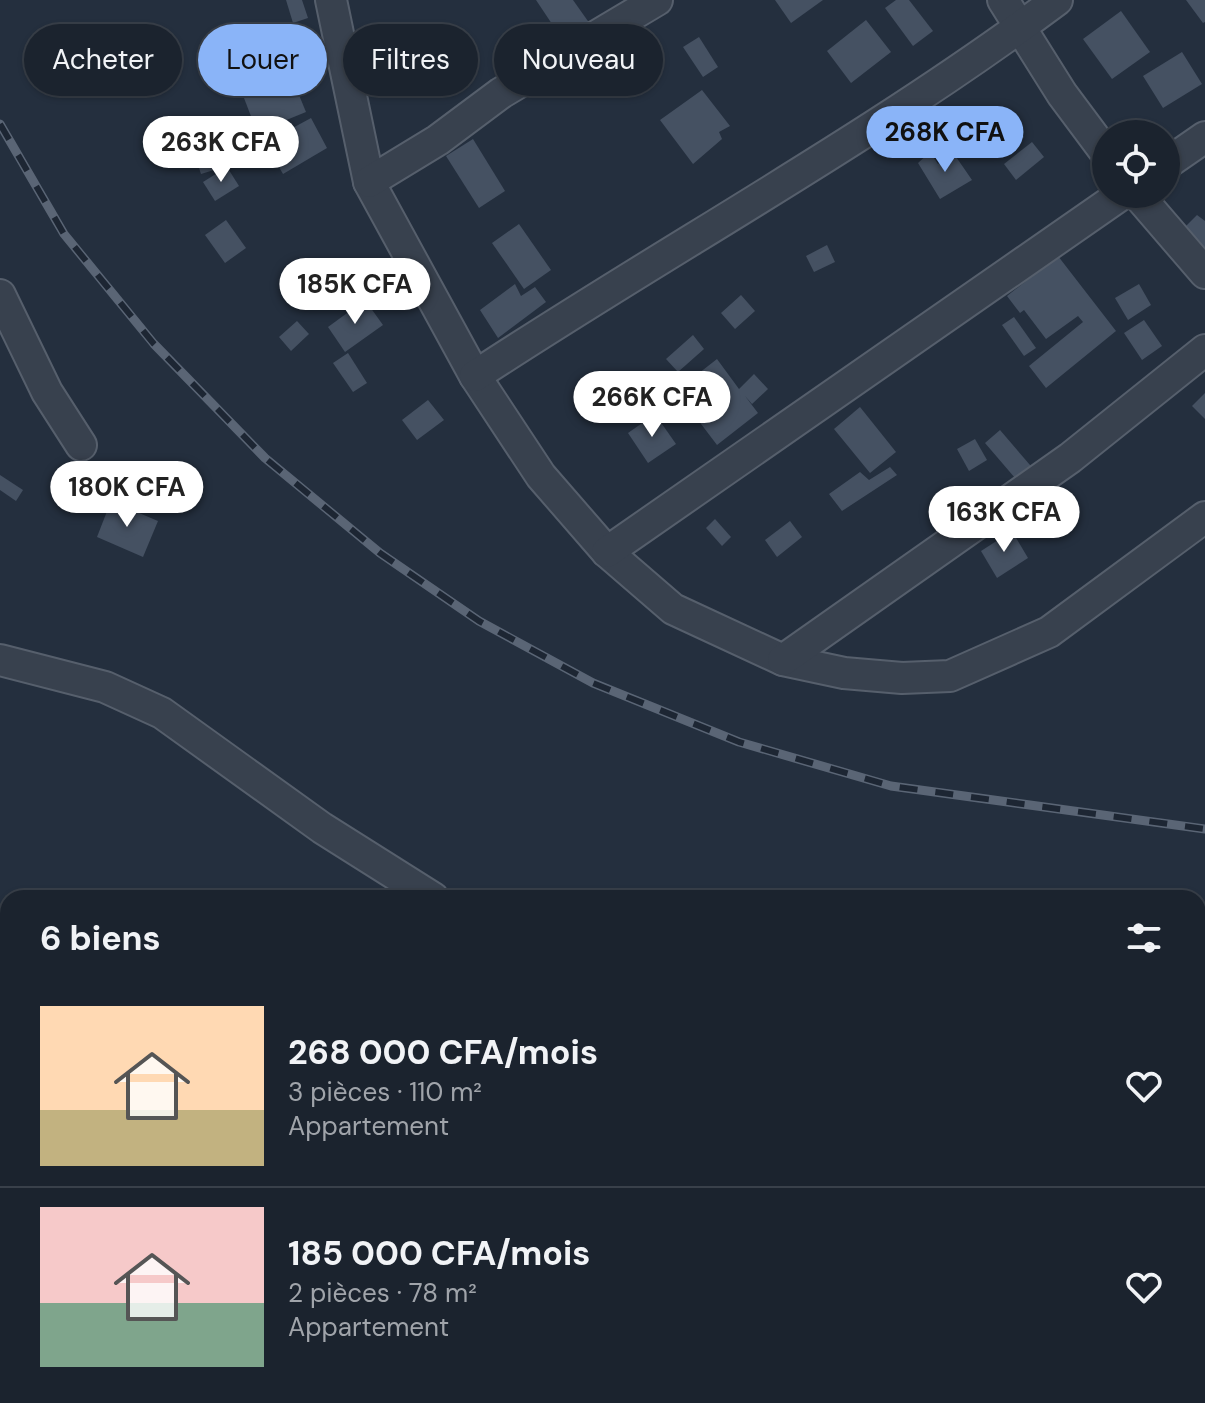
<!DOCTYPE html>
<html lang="fr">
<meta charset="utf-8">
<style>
body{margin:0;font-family:"DM Sans",sans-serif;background:#282f3a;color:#f1f3f6;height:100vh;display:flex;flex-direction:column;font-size:30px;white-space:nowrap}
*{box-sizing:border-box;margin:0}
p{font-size:26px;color:#a0a4aa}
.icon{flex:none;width:44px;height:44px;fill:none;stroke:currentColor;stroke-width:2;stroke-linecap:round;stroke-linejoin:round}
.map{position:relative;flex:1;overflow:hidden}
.panel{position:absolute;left:0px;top:890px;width:1206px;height:514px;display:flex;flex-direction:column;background:#1b232e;border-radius:24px 24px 0 0;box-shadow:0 2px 6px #0004,0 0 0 2px #39404a}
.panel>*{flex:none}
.top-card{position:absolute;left:24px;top:24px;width:800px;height:72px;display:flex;gap:16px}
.controls{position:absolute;left:1092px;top:120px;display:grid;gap:16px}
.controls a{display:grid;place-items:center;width:88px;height:88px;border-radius:50%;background:#1b232e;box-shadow:0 2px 6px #0004,0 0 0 2px #39404a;font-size:40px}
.price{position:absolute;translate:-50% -68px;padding:0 18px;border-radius:28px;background:#fff;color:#222;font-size:26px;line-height:52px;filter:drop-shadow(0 2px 4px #0008)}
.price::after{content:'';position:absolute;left:50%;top:48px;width:24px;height:18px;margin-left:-12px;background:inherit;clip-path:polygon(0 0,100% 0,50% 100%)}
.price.selected{background:#8ab4f8;color:#111}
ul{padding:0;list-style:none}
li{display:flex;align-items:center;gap:24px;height:200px;padding:0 40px}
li+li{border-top:2px solid #39404a}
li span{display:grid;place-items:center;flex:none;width:224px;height:160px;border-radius:0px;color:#555}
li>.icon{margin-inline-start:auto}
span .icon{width:96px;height:96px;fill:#fffc;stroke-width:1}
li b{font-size:34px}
h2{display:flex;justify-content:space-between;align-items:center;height:96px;padding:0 40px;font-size:34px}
.pill{padding:0 28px;border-radius:36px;background:#1b232e;box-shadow:0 2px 6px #0004,0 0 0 2px #39404a;font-size:28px;line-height:72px}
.pill.selected{background:#8ab4f8;color:#111}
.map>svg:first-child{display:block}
.green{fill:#263c3f}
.building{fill:#455162}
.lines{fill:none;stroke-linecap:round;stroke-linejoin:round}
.street-casing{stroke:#565f6c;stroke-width:34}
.street{stroke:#38414e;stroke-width:30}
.rail-casing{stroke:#5a6575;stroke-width:9}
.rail{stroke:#1d2633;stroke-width:6;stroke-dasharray:18;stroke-linecap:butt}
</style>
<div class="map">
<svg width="1205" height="1403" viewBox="0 0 1205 1403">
<rect width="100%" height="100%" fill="#242f3e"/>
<path class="green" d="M0 911 8 913V1396H1068L1070 1403H0Z"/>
<g class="building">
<path d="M286 0H302L308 18 293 23Z"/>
<path d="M536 0H573L590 24 564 42Z"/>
<path d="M775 0H823L791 23Z"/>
<path d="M896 0H909L933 31 913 46 885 8Z"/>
<path d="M1186 0H1205V22L1203 23Z"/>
<path d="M1121 11 1150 52 1112 79 1083 39Z"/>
<path d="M866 20 891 52 851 83 827 51Z"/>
<path d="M699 37 718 67 703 77 683 47Z"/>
<path d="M252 49 257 75 237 79 232 54Z"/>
<path d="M1182 52 1202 84 1163 108 1143 76Z"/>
<path d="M292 78 306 112 257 132 244 98Z"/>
<path d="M702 90 730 126 719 132 722 139 693 164 660 120Z"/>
<path d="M311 118 327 148 283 174 265 143Z"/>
<path d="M1013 125 1024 137 1005 154 994 142Z"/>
<path d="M473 139 505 191 479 208 446 156Z"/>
<path d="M1032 142 1044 157 1016 180 1004 164Z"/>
<path d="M206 149 214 170 201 174 194 153Z"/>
<path d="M952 151 972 180 940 199 918 163 930 152 938 164Z"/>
<path d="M227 167 239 186 215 201 203 182Z"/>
<path d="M1197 215 1205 221V262L1181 231Z"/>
<path d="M226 220 246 248 225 263 205 235Z"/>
<path d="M519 224 551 270 524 289 492 243Z"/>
<path d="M827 245 835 262 814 272 806 256Z"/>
<path d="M1058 256 1116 331 1046 388 1029 366 1083 322 1078 316 1046 339 1024 310 1020 313 1007 296Z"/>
<path d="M515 284 521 296 535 287 546 302 498 338 480 310Z"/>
<path d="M1139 284 1151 305 1128 320 1115 298Z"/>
<path d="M741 295 755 311 735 329 721 313Z"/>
<path d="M365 300 383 325 345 352 328 327Z"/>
<path d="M1014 317 1036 348 1024 356 1002 325Z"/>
<path d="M1144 320 1162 346 1142 360 1124 333Z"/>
<path d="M297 321 309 334 291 351 279 337Z"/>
<path d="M693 335 704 349 678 372 666 359Z"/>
<path d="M348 353 367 383 353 392 333 363Z"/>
<path d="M717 359 739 389 754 374 768 389 752 404 745 396 758 413 717 445 676 391Z"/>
<path d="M1205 393V419L1192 406Z"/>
<path d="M428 400 444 420 417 440 402 420Z"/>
<path d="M860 407 896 452 870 473 834 429Z"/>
<path d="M655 414 676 444 648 463 628 433Z"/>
<path d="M1000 430 1036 472 1021 485 985 443Z"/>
<path d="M975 439 987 460 969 471 957 449Z"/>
<path d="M890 467 897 475 842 511 829 494 860 472 869 480Z"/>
<path d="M0 475 23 490 16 501 0 490Z"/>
<path d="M111 501 158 521 143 557 97 537Z"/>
<path d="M1037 511 1049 531 1040 537 1028 517Z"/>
<path d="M715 519 731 537 722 546 706 528Z"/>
<path d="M790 521 802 537 777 557 765 540Z"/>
<path d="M1012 531 1028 558 997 578 981 551Z"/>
</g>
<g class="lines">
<g class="street-casing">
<g id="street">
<path d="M331 0 369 182 475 376 541 476 607 552 673 609 783 660 844 673 902 678 950 676 1049 632 1205 517"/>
<path d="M1003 0 1062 94 1106 153"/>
<path d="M1166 164 1205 137"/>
<path d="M369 182 438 140 501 93 657 0"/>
<path d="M1137 194 1205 273"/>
<path d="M0 295 47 392 81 445"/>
<path d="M475 376C668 249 872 138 1057 0"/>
<path d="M607 552 1122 194"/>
<path d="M0 660 105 687 162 713 322 828 433 898"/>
<path d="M783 660 1070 458 1205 350"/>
<path d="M1198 1289 1205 1298"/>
<path d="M1198 1341 1205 1333"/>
<path d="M1145 1403 1151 1396"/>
</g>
</g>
<use href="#street" class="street"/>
<g class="rail-casing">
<path id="rail" d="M0 124 64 234 154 344 265 458 380 553 479 621 593 683 739 742 891 786 1205 829"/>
</g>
<use href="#rail" class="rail"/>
</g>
</svg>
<div class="controls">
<a><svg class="icon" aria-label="locate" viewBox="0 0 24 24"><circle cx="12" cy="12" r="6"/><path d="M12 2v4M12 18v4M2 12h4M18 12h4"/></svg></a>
</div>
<b class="price selected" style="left:945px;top:174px">268K CFA</b>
<b class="price" style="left:221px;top:184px">263K CFA</b>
<b class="price" style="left:355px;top:326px">185K CFA</b>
<b class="price" style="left:652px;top:439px">266K CFA</b>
<b class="price" style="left:127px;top:529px">180K CFA</b>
<b class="price" style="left:1004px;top:554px">163K CFA</b>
<div class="top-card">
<a class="pill">Acheter</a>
<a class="pill selected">Louer</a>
<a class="pill">Filtres</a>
<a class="pill">Nouveau</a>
</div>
<section class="panel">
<h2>6 biens<svg class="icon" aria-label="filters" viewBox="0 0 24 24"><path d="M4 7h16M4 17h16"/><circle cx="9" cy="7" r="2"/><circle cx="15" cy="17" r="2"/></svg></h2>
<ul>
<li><span style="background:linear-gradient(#ffd9b3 65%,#c2b280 0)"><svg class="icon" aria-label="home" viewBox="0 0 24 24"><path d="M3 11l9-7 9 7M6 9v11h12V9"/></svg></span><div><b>268 000 CFA/mois</b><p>3 pièces · 110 m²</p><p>Appartement</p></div><svg class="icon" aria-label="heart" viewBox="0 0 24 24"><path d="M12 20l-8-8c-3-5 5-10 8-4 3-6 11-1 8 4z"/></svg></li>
<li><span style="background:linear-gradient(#f6c9c9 60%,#7fa58c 0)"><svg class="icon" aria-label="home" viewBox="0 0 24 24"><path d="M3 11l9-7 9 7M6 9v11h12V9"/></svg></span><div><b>185 000 CFA/mois</b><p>2 pièces · 78 m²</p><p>Appartement</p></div><svg class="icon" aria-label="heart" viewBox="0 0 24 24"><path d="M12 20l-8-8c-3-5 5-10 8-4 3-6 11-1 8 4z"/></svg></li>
</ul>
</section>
</div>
